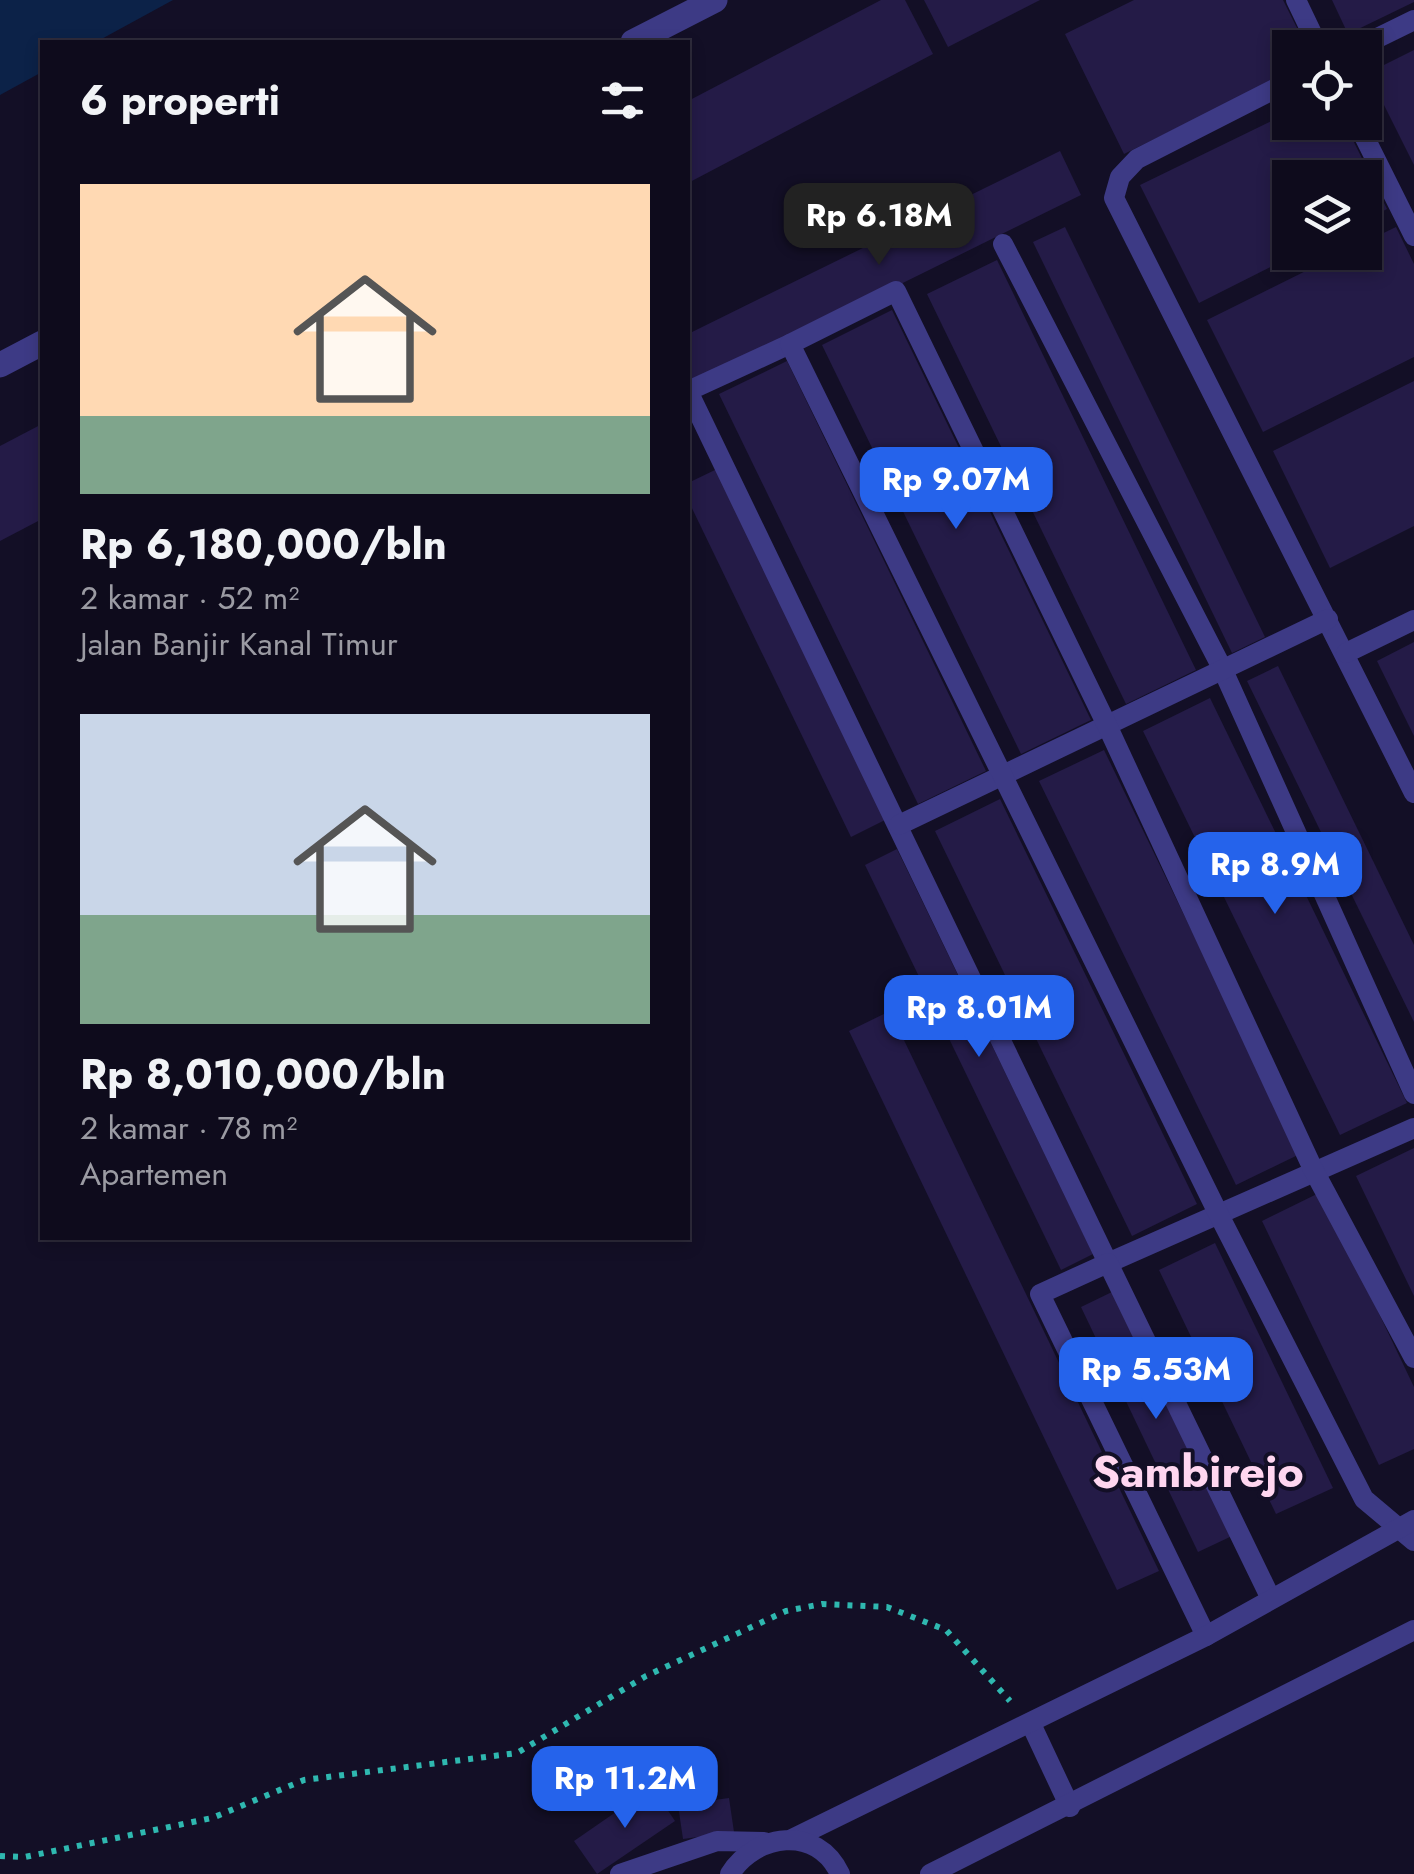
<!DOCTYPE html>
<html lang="id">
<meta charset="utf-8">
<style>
body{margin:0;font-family:Jost,sans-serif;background:#1c1929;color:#f1f3f6;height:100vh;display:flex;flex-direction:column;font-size:38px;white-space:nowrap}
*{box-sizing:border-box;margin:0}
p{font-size:32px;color:#9b9ba3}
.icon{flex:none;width:55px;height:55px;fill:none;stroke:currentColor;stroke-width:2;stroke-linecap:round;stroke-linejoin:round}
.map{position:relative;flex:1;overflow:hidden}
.sheet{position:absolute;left:40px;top:40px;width:650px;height:1200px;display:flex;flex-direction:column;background:#0e0b1c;border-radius:0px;box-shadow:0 5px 15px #0003,0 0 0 2px #2e2b3b}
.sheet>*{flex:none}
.buttons{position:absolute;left:1272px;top:30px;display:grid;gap:20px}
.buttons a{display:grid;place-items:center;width:110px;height:110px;border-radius:0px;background:#0e0b1c;box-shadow:0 5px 15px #0003,0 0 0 2px #2e2b3b;font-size:50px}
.price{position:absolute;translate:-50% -85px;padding:0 22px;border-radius:20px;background:#2563eb;color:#fff;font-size:32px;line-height:65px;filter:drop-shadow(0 2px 5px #0008)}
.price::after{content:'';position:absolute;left:50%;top:60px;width:30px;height:22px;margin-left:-15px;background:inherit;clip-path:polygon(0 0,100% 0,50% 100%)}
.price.active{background:#222;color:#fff}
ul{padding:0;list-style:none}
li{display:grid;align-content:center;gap:20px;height:530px;padding:0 40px}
li span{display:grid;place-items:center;height:310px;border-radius:0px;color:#555}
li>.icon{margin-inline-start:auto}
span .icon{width:180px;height:180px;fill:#fffc;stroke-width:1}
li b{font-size:42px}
h2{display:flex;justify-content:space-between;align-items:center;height:120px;padding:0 40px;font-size:42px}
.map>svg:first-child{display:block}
.water{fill:#0c2248}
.building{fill:#241b47}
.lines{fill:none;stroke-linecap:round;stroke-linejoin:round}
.path{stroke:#2fb8b0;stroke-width:6;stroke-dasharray:5 8;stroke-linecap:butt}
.service{stroke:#3d3a85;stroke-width:20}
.tertiary{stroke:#3d3a85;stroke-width:25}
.labels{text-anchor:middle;stroke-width:8;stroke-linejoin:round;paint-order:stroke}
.district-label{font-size:45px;font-weight:bold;fill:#ffd6f0;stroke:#130f26}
</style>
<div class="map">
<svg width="1414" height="1874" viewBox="0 0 1414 1874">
<rect width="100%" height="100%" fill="#130f26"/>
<path class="water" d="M0 0H173L96 42H42V72L0 95Z"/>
<g class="building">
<path d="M881 0H905L933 54 688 183V101Z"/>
<path d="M924 0H1040L948 47Z"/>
<path d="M1134 0H1283L1307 48H1290V72L1124 154 1065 34Z"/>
<path d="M1332 0H1414V2L1348 34Z"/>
<path d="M1414 50V165L1368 73Z"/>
<path d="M1290 112V122H1344L1387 209 1365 220V178H1290V252H1300L1199 303 1140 185Z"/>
<path d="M1060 151 1081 195 688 389V334Z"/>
<path d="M1065 227 1265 637 1232 653 1033 242Z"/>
<path d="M1396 227 1414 264V357L1263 432 1207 320 1344 252H1365V242Z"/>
<path d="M997 260 1196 670 1126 704 927 294Z"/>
<path d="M892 310 1091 720 1021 754 822 345Z"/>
<path d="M787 361 986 771 918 804 719 394Z"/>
<path d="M1414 381V526L1330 568 1273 451Z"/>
<path d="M42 424V519L0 541V446Z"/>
<path d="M717 469 887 819 851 837 688 500V483Z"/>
<path d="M1414 642V736L1377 661Z"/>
<path d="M1278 666 1414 945V1022L1247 681Z"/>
<path d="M1210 698 1407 1103 1340 1135 1143 731Z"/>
<path d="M1104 750 1300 1154 1236 1185 1039 781Z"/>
<path d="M1000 799 1197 1204 1132 1236 935 831Z"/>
<path d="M897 849 1093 1254 1061 1270 865 865Z"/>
<path d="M890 1011 1159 1571 1117 1590 849 1031Z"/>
<path d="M1414 1148V1296L1356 1176Z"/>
<path d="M1321 1192 1414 1387V1449L1379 1465 1262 1221Z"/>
<path d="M1215 1243 1333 1488 1276 1514 1159 1270Z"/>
<path d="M1114 1291 1232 1536 1198 1552 1081 1307Z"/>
<path d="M652 1787 675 1821 597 1874 574 1841Z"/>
<path d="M729 1798 734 1832 683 1839 678 1805Z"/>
</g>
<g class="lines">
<path class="path" d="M0 1856 25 1857 212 1818 304 1780 517 1753 646 1676 786 1611 822 1604 887 1607 946 1630 1010 1701"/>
<g class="service">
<path d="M1296 0 1319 48"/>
<path d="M1357 48 1414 20"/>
<path d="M1290 81 1137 159 1120 177 1114 198 1414 793"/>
<path d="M1357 122 1414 236"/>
<path d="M1003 244 1222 668 1414 1094"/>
<path d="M790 344 688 391 1108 1263 1414 1128"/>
<path d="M1346 653 1414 620"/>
<path d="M899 825 1328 619"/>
<path d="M1414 1358 1313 1169 1106 723 896 291 790 344 1219 1215 1364 1499 1414 1541"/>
<path d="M1206 1636 1040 1294 1108 1263 1271 1599"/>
<path d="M1031 1724 1070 1807"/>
<path d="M792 1839 1206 1636 1414 1520"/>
<path d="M620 1874 717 1841 764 1842"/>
<path d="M730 1874C755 1834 817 1824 840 1874"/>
<path d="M930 1874 1414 1630"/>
</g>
<g class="tertiary">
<path d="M633 42 715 0"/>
<path d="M0 365 42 343"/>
</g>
</g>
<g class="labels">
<g class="district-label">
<text x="1198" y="1487">Sambirejo</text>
</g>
</g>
</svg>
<div class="buttons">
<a><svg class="icon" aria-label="locate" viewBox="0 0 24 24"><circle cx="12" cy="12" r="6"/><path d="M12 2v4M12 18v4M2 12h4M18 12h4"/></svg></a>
<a><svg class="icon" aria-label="layers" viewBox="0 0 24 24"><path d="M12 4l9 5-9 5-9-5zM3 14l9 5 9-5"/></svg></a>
</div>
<b class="price active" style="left:879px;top:268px">Rp 6.18M</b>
<b class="price" style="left:956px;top:532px">Rp 9.07M</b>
<b class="price" style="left:1275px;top:917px">Rp 8.9M</b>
<b class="price" style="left:979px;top:1060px">Rp 8.01M</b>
<b class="price" style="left:1156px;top:1422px">Rp 5.53M</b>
<b class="price" style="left:625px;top:1831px">Rp 11.2M</b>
<section class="sheet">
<h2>6 properti<svg class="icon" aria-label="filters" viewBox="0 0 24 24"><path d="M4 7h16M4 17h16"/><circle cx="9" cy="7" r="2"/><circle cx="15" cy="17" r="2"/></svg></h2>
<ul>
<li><span style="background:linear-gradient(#ffd9b3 75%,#7fa58c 0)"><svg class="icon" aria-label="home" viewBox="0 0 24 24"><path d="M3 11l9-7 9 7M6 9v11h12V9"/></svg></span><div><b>Rp 6,180,000/bln</b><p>2 kamar · 52 m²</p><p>Jalan Banjir Kanal Timur</p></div></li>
<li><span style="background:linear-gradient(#c9d6e8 65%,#7fa58c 0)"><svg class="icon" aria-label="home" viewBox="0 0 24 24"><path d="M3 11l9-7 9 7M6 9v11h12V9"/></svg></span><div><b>Rp 8,010,000/bln</b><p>2 kamar · 78 m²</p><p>Apartemen</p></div></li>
</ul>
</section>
</div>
